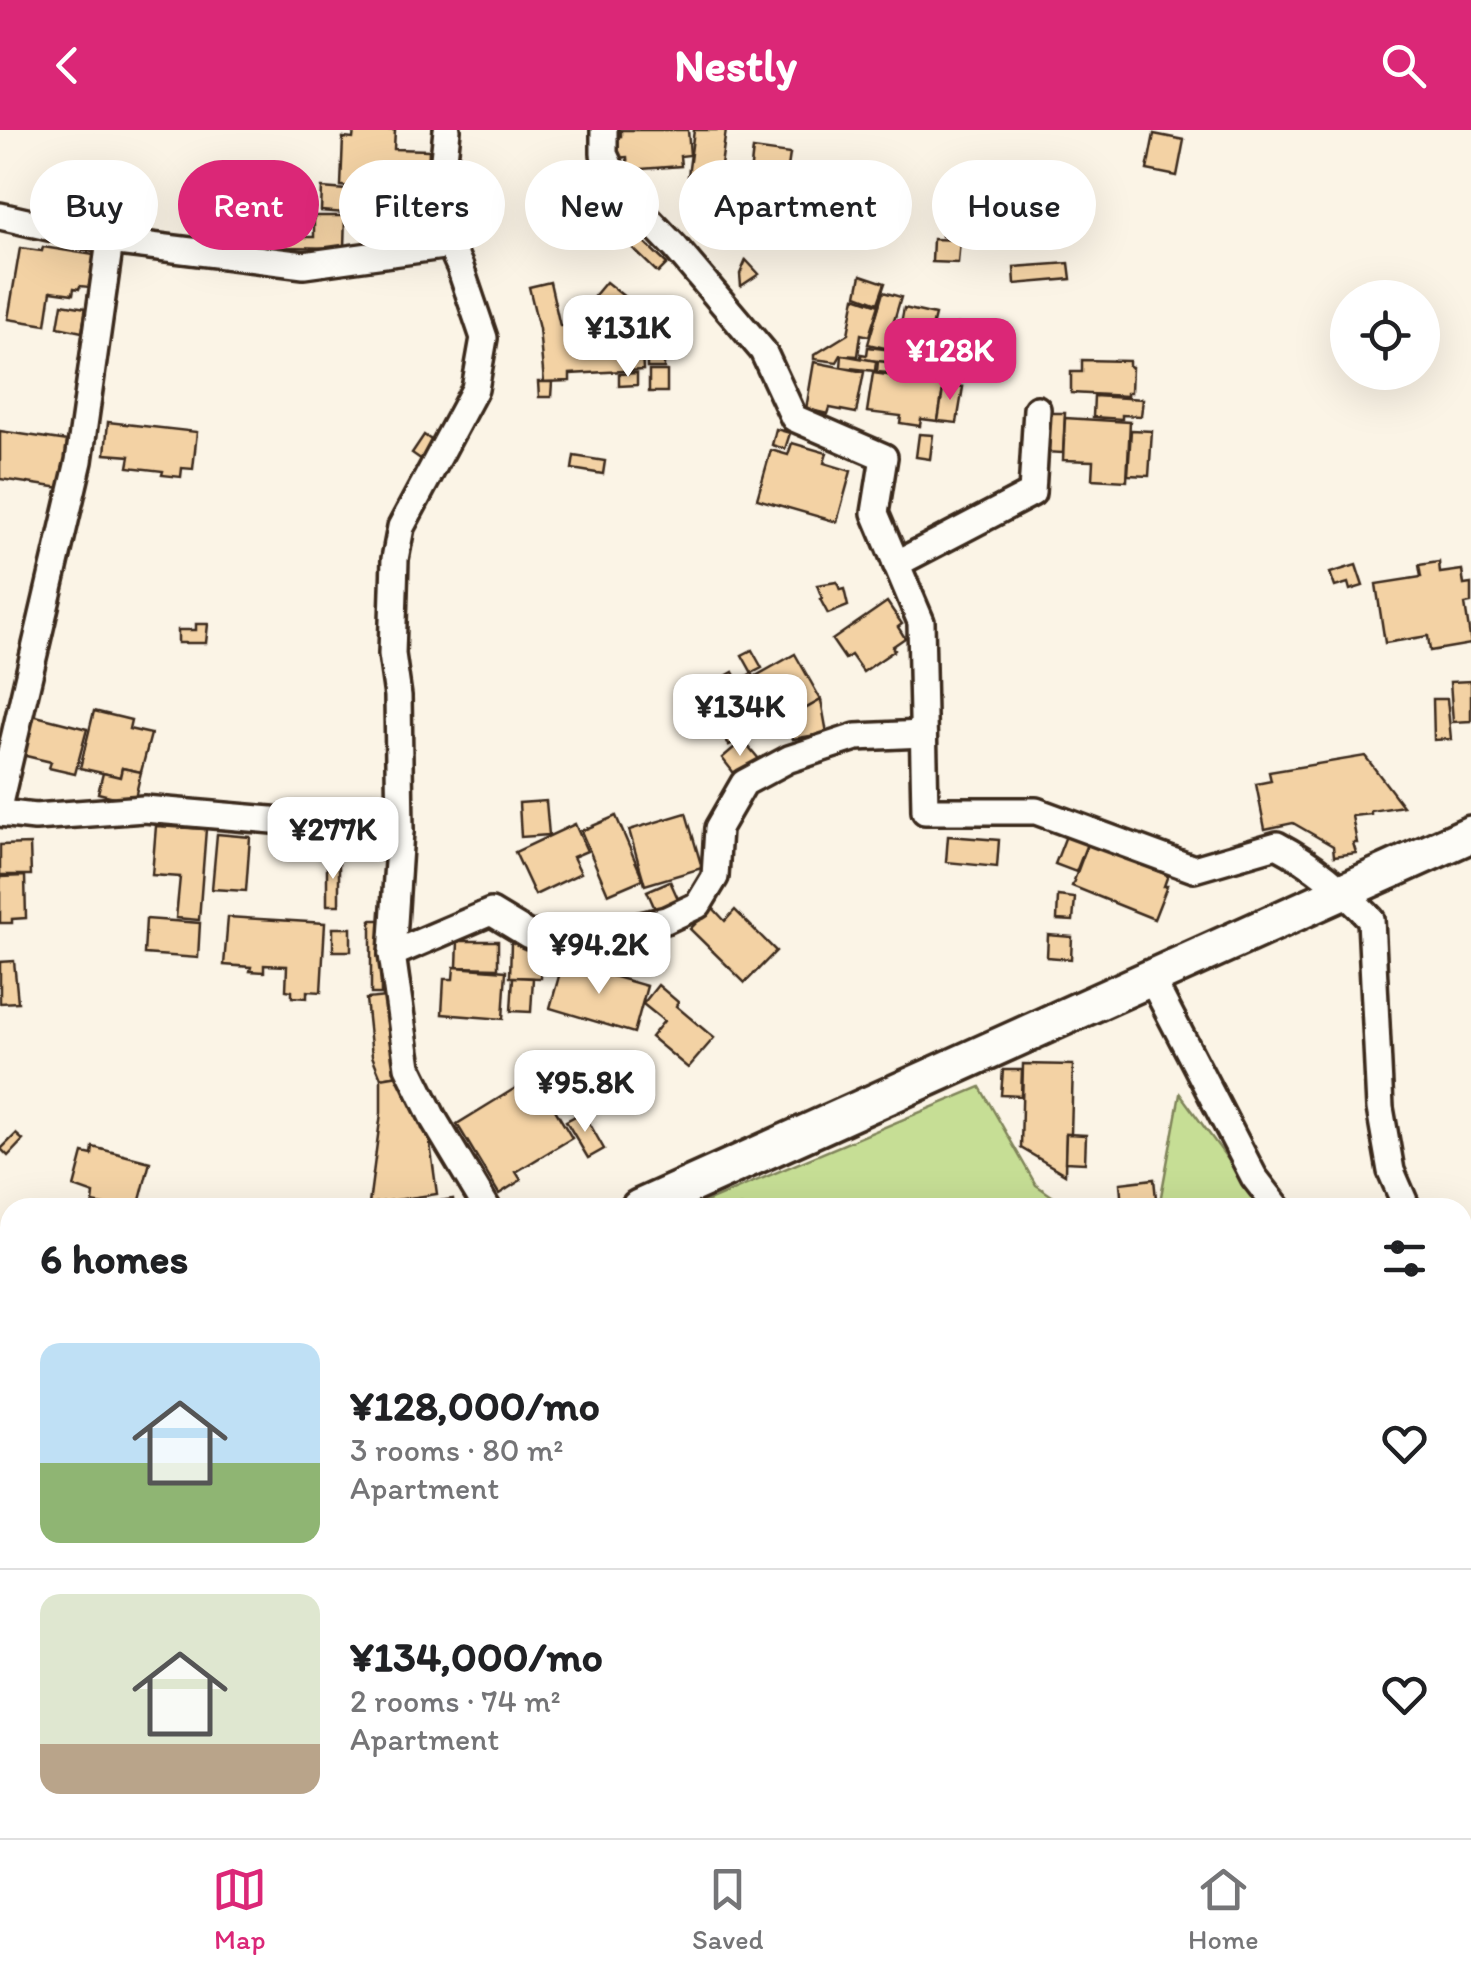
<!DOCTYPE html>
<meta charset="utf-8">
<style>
body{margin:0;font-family:Itim,sans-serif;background:#f6f6f6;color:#202124;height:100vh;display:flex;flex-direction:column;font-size:38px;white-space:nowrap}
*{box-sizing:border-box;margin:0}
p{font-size:32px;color:#757577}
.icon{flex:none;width:55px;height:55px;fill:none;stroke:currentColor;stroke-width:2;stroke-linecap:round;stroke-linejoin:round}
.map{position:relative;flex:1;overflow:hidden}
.sheet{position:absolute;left:0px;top:1068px;width:1472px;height:642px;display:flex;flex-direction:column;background:#fff;border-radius:30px 30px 0 0;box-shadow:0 10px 40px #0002}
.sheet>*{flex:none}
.hud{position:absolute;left:30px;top:30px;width:1412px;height:90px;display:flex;gap:20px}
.buttons{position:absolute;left:1330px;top:150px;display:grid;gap:20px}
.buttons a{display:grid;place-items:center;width:110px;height:110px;border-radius:50%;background:#fff;box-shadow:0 10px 40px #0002;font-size:50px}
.price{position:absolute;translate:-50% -85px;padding:0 22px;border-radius:20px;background:#fff;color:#222;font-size:32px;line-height:65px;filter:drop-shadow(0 2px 5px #0008)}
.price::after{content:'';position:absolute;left:50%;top:60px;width:30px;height:22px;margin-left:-15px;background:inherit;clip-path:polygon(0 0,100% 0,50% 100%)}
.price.current{background:#db2777;color:#fff}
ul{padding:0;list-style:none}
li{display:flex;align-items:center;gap:30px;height:250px;padding:0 40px}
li+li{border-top:2px solid #e0e0e0}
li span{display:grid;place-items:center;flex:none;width:280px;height:200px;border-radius:20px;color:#555}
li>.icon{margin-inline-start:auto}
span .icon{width:120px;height:120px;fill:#fffc;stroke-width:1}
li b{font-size:42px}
h2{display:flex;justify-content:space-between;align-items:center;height:120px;padding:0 40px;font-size:42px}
.pill{padding:0 35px;border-radius:45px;background:#fff;box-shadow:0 10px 40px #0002;font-size:35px;line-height:90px}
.pill.current{background:#db2777;color:#fff}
header{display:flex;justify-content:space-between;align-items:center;height:130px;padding:0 40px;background:#db2777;color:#fff;font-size:45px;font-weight:700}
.tabs{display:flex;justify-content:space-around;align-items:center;height:140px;border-top:2px solid #e0e0e0;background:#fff;font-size:28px;color:#757577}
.tabs a{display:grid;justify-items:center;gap:5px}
.tabs .current{color:#db2777}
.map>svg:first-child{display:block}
.green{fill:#c6de95;stroke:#80845a;stroke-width:2.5}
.building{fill:#f3d2a4;stroke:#3b2a1e;stroke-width:2.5}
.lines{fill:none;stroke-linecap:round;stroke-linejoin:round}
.street-casing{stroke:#3b2a1e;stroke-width:32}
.secondary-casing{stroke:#3b2a1e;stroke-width:42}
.path{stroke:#3b2a1e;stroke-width:6;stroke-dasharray:8 8;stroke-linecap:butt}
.street{stroke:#fdfcf7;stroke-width:25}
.secondary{stroke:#fdfcf7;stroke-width:35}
</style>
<header><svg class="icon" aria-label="back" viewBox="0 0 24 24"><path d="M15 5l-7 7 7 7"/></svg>Nestly<svg class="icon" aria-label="search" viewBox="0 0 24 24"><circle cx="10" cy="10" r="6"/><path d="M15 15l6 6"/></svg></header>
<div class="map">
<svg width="1471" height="1708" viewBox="0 0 1471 1708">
<rect width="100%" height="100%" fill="#fbf4e6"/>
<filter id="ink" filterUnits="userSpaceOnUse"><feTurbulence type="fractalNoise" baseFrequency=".01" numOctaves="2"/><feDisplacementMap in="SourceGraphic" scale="20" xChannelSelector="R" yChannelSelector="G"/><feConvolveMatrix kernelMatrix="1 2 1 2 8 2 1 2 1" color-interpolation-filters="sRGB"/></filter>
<g filter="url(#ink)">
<g class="green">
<path d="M980 957 1036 1055 1068 1077H694Z"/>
<path d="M1180 964 1263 1077H1159Z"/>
<path d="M1471 1406V1708H701L700 1700H1462V1408Z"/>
</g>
<g class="building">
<path d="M354 0H395L394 19 429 20 426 91 409 90 411 67 350 64 351 57 341 56 343 8 353 9Z"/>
<path d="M621 0H688L690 25 680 26 681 36 628 40 627 27 613 28 611 7 621 6Z"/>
<path d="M694 0H726L719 50 688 46Z"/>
<path d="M1154 4 1184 10 1177 46 1147 40Z"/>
<path d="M753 19 790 24 786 51H782L779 80 762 78 763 68 738 63 742 45H750Z"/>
<path d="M322 58 346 60 345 83 321 81Z"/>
<path d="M741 64 751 67 745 88 735 85Z"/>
<path d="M943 85 956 86 955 106H942Z"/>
<path d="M314 86H345L344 118 281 117V107H314Z"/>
<path d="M630 93 640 101 637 105 667 134 658 143 619 105Z"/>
<path d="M933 109 960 110 958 133 932 132Z"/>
<path d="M43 117 94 125 89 157 80 156 79 159 74 158 73 164 51 161 46 195 8 189 20 118 42 121Z"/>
<path d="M746 130 759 144 741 156 740 144Z"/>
<path d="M1069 133 1071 149 1015 154 1014 137Z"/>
<path d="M861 145 885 153 878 173 857 165Z"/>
<path d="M550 152 560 196 640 192 643 240 570 244V251L544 252 539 199 529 157Z"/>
<path d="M606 152 626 168 607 192 586 176Z"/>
<path d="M883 162 901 167 889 208H892L889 219 868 214Z"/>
<path d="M855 167 879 175 869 206 861 204 858 226 841 225 837 232 814 229V225L848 204Z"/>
<path d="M62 174 86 178 82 202 58 197Z"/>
<path d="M904 178 935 185 930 205 900 199Z"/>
<path d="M957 194 996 197 994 212 956 209Z"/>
<path d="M647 207H654L664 224V238H647Z"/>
<path d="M894 212 906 213 905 219 934 223 933 242 926 241V243L900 241 901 234 861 229V224L867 225 868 217 893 220Z"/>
<path d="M842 225 876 231 875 241 841 237Z"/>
<path d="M1082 230 1129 231V236L1132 237 1131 263H1127V266L1071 263V242H1082Z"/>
<path d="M878 231 901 234 900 244 877 242Z"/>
<path d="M814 232 864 242 856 283 830 278 828 284 806 279Z"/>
<rect x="649" y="241" width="18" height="21"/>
<path d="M637 243V255L619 256V244Z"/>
<path d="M873 243 944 253 938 291 921 289 920 296 900 293 901 286 867 282Z"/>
<path d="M538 252H552L551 267H539Z"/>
<path d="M944 253 963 257 957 293 938 291Z"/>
<path d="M1094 266 1143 269 1141 286 1122 285V289L1093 287Z"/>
<path d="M1049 283H1065L1063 323 1043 322 1044 292H1049Z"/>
<path d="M1065 288 1130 292 1127 351 1092 349 1093 331 1063 330Z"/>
<path d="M108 292 197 302 193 339 182 338 181 347 162 345 163 341 128 337 130 326 105 324Z"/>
<path d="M776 299 790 303 785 319 772 315Z"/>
<path d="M1131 300 1152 301 1149 346 1128 345Z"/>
<path d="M0 301 68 311 61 358 0 349Z"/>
<path d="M919 304 933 305 930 329 916 327Z"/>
<path d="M424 305 434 312 422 330 412 323Z"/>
<path d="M792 313 827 323 824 333 851 341 837 392 757 369 771 320 788 325Z"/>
<path d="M574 326 605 331 603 344 572 339Z"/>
<path d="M1439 432 1440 443 1462 440 1464 455 1471 454V473L1465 474 1471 514 1430 521 1428 506 1385 513 1376 454 1421 447 1419 435Z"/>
<path d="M1356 435 1363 456 1350 460 1348 453 1335 457 1330 443Z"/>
<path d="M837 452 840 460 844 459 848 476 828 484 820 469 822 468 817 455Z"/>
<path d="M887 472 902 494 898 497 905 508 892 517 895 520 863 542 851 525 845 529 832 510Z"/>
<path d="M196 494H208L206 513H178V500H196Z"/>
<path d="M752 520 762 538 752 543 742 525Z"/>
<path d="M795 524 821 570 781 592 756 546Z"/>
<path d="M733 542 738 551 752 543 776 587 764 593 767 599 746 611 744 608 729 615 706 571 714 567 708 556Z"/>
<path d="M1471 551V591L1453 592 1450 552Z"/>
<path d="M1433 569H1447L1451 609 1434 610Z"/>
<path d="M821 570 827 603 793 609 786 590Z"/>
<path d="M94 581 131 590 129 599 151 604 141 642 122 638 120 647 80 638Z"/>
<path d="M32 585 87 599 75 644 49 638 51 632 22 625Z"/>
<path d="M743 610 759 629 737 647 722 628Z"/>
<path d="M1365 626 1403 676 1371 681V684L1352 686 1357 713H1353L1356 723 1334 726 1333 716 1293 693 1265 699 1256 654 1271 651 1269 642Z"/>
<path d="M122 638 141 642 134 672 98 663 103 643 120 647Z"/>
<path d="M546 671 549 705 521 707 519 673Z"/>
<path d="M686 683 702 738 645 755 629 700Z"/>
<path d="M616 686 643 749 608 764 581 701Z"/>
<path d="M575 694 587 721 573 727 581 743 535 765 515 722Z"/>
<path d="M156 696 206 699 199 790 176 788 180 747 152 745Z"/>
<path d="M1067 703 1088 711 1076 742 1055 734Z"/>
<path d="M217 704 250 707 246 761 212 759Z"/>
<path d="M948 706 999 710 997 737 946 732Z"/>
<path d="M1088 713 1168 745 1164 756H1167L1154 789 1072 756Z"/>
<path d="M30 714 31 745H0V715Z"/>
<rect x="327" y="729" width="12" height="46"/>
<path d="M25 746 26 788 12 789V793H0V747Z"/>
<path d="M670 751 679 771 656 781 647 761Z"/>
<path d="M1058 766 1075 768 1073 791 1057 790Z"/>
<path d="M712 777 725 791 735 780 776 821 745 853 690 799Z"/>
<path d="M228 787 325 793 321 862 307 861V868L292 867V861L286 860 287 836 264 835V842L250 841 251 837 224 835Z"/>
<path d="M146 789 200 793 198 828 144 824Z"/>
<path d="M371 790H380L381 864H371Z"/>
<rect x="333" y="798" width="18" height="23"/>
<path d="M1048 805 1072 807 1071 829 1047 827Z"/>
<path d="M458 811H498V838L457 837Z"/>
<path d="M511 812 542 814 541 848 510 847Z"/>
<path d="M14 831 18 872 0 873V832Z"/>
<path d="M563 832 647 856 634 903 550 878Z"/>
<path d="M454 837 506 841 503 889 442 884 444 849H453Z"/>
<path d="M513 847 533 848 531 882 511 881Z"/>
<path d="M658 855 678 872 676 876 714 908 688 938 651 907 664 891 643 874Z"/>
<path d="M386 867 393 924 399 945 381 948 372 926 366 869Z"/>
<path d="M1023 934 1073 935 1071 1004H1066L1065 1044 1021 1018Z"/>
<path d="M1003 940H1022L1021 966 1001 965Z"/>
<path d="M399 945 419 978 422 999H428L437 1064 369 1074 381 983V948Z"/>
<path d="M535 946 572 1008 516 1042 521 1050 499 1064 457 994Z"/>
<path d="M583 982 604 1019 588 1028 566 991Z"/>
<path d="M16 1004 23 1010 8 1026 1 1019Z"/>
<path d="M1066 1004 1086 1005 1085 1033 1065 1032Z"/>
<path d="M93 1017 150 1032 138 1078H119L93 1073 94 1064 74 1057 83 1023 92 1025Z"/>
<path d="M1154 1049 1157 1078H1122L1120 1053Z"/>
<path d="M418 1067 419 1074 453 1069 454 1078H397L396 1071Z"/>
<path d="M1471 1119V1160L1466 1163 1462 1157V1124Z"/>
<path d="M1466 1207 1471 1213V1235L1462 1237V1208Z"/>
<path d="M3 1208 10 1227V1241L5 1245 0 1240V1211Z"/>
<path d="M0 1240 10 1250V1268L5 1272 10 1278 0 1287Z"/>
<path d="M1471 1247V1307L1462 1310V1250Z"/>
<path d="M1471 1312V1339L1468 1340 1462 1324V1315Z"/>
</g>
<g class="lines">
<g class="street-casing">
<g id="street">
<path d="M447 0 440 68 450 115 460 137 484 208 475 259 401 397 395 429 392 524 398 566 400 701 392 824 408 937 433 988 487 1078"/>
<path d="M604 0V24L621 61 675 117 763 221 794 288 884 327 875 383 921 492 925 681H1036L1194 739 1277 715C1315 735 1341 758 1371 789L1380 978 1391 1041 1407 1078"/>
<path d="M0 86 110 111 304 135 450 115"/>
<path d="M896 434 1032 363 1037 279"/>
<path d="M0 669 79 331 110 111"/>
<path d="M0 683 35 687 144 679 400 701"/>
<path d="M392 824 491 782 529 805 624 800 666 790 698 775 715 747 718 698 744 653 789 629 856 607 923 604"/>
<path d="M1151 848 1254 1047 1278 1078"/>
<path d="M0 1164 10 1192"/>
<path d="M1462 1169 1471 1182"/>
<path d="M0 1616 10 1610"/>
<path d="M680 1700V1708"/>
</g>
</g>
<g class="secondary-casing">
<g id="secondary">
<path d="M639 1078 1471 704"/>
<path d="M0 1145 10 1146"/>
</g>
</g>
<g class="path">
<path d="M0 1325 10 1324"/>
<path d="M274 1700 281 1708"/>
</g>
<use href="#street" class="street"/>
<use href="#secondary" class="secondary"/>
</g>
</g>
</svg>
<div class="buttons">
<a><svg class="icon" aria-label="locate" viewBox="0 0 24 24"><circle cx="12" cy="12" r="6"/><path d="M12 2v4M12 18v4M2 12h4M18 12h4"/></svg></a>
</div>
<b class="price" style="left:628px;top:250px">¥131K</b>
<b class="price current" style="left:950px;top:273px">¥128K</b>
<b class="price" style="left:740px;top:629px">¥134K</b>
<b class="price" style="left:333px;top:752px">¥277K</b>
<b class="price" style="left:599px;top:867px">¥94.2K</b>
<b class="price" style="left:585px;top:1005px">¥95.8K</b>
<div class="hud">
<a class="pill">Buy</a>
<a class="pill current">Rent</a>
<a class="pill">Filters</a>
<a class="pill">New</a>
<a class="pill">Apartment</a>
<a class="pill">House</a>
</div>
<section class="sheet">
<h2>6 homes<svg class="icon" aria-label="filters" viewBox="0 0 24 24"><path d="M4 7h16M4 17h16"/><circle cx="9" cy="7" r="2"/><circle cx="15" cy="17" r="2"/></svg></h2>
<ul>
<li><span style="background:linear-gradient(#bfe0f5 60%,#8fb573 0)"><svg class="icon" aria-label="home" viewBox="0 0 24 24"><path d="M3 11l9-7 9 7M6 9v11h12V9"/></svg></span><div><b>¥128,000/mo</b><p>3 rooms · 80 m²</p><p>Apartment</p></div><svg class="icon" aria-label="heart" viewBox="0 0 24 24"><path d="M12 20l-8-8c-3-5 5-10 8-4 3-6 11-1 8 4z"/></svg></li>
<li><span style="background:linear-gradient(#dfe7d0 75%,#b9a48a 0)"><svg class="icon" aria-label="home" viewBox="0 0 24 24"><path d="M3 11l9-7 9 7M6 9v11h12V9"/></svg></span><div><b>¥134,000/mo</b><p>2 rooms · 74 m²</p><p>Apartment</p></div><svg class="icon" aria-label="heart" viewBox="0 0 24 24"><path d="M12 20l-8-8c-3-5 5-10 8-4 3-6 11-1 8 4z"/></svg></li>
</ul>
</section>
</div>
<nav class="tabs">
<a class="current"><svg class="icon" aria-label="map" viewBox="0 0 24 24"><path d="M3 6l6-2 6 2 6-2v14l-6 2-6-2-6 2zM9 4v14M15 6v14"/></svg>Map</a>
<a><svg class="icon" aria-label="saved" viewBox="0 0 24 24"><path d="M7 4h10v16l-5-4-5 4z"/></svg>Saved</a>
<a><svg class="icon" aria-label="home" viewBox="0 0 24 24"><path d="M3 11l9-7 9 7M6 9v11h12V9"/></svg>Home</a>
</nav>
